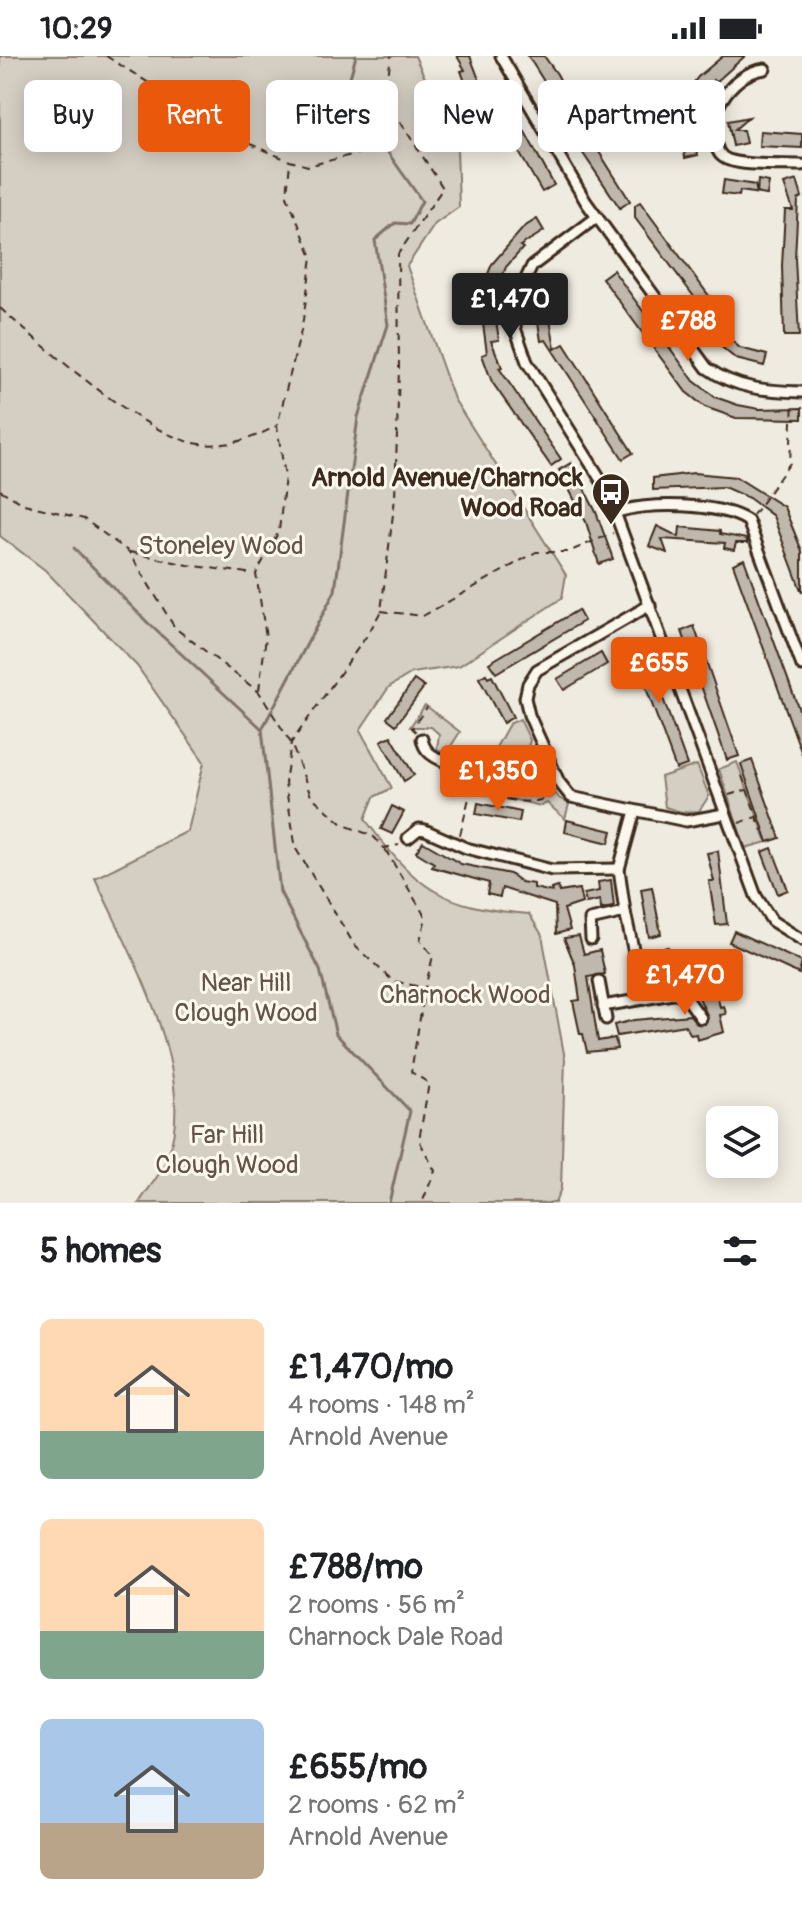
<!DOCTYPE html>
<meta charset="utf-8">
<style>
body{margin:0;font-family:Pangolin,sans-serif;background:#f2f2f2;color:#202124;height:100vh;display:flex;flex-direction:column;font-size:30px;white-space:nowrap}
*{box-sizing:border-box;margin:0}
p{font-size:26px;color:#757577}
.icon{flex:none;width:44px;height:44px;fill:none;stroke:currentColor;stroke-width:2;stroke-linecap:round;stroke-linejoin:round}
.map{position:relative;height:1147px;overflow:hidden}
.side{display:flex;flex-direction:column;background:#fff;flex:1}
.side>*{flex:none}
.guide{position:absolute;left:24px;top:24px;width:754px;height:72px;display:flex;gap:16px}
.controls{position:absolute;left:706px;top:1050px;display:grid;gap:16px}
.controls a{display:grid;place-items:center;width:72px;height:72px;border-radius:12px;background:#fff;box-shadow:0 4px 20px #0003;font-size:40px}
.price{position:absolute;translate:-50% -68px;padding:0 18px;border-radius:8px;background:#ea580c;color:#fff;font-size:26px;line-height:52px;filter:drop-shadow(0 2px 4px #0008)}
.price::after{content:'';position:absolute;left:50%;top:48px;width:24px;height:18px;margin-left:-12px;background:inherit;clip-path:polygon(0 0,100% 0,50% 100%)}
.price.active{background:#222;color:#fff}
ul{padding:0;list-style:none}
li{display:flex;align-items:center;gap:24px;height:200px;padding:0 40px}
li span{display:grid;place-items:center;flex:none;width:224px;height:160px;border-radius:12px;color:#555}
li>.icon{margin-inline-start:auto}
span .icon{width:96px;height:96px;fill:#fffc;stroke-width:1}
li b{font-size:34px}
h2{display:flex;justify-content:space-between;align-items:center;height:96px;padding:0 40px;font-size:34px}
.pill{padding:0 28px;border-radius:12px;background:#fff;box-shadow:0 4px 20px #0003;font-size:28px;line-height:72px}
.pill.active{background:#ea580c;color:#fff}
.status{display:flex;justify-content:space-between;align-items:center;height:56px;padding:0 40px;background:#fff;direction:ltr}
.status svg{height:22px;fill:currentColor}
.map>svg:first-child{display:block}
.green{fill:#d5cec3;stroke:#887c70;stroke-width:2}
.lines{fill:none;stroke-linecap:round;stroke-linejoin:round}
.stream{stroke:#7f7367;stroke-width:3}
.building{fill:#c0b8ad;stroke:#3b2a1e;stroke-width:2}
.street-casing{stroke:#3b2a1e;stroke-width:15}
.path{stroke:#3b2a1e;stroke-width:2;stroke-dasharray:8 6;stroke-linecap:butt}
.street{stroke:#fbf7ec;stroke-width:9}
.labels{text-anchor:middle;stroke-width:6;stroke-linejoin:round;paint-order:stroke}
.poi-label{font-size:26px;font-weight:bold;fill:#3b2a1e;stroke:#fbf7ec;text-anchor:end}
.park-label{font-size:26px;fill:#625347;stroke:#fbf7ec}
</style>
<div class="status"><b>10:29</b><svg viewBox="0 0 49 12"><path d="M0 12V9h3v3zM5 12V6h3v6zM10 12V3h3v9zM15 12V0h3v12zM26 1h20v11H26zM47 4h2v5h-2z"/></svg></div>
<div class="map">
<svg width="802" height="1147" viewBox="0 0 802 1147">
<rect width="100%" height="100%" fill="#f0ebe0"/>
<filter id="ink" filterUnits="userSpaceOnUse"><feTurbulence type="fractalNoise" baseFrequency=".0125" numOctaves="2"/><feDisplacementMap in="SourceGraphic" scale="16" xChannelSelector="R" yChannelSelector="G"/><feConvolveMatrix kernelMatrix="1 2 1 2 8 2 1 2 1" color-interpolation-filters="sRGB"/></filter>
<g filter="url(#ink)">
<g class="green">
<path d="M0 0H415L457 93 459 151 435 168 407 210 454 343 566 519 562 542 459 610 412 617 389 631 360 674 392 732 374 741 365 763C417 834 442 851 529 858L542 879 565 1003 561 1132 555 1147H139C148 1132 163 1116 168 1100 198 1014 130 899 95 822L188 775 204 706 137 610 45 514 0 480Z"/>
<path d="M425 649 460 676 451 690 456 703 437 693 439 678 431 671H410Z"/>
<path d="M520 663 530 684 525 702 500 709 489 704 509 668Z"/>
<path d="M737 706 767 786 745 792 719 713Z"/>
<path d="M697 709 709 740 699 755 681 756 665 751 661 721Z"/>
<path d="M443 712 487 721 528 714 544 721 559 742 569 748 565 763 547 747 541 750 450 729 442 719Z"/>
</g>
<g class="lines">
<g class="stream">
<path d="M356 0 349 25 377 43 360 57 422 145 410 168 395 167 375 184 388 269 358 361 335 535 262 673 280 836 320 914 336 978 410 1055 389 1147"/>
<path d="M74 492 148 567 261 672"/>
</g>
</g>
<g class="building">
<path d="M457 0H470L481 29 468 34 461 15 465 14Z"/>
<path d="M528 0H544L557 18 589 80 630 145 620 152 576 87 557 46Z"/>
<path d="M723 0H745L715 27 713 24 697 45 686 37 698 21Z"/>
<path d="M678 52H693L692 72 698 99 685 102Z"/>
<path d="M502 59 515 79 524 74 554 129 542 136 516 91 512 93 504 80 501 82 492 65Z"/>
<path d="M749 61 734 74H743L746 87 733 90 728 65Z"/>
<path d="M760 75 802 78V92L759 90Z"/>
<path d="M724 124 755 129 757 138 758 124 769 126 767 139 740 135 739 140 722 138Z"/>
<path d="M797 124 802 141 798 144 795 202 799 280H784L782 210 785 154H793L784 128Z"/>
<path d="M640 146 729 267 719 274 635 162V149Z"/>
<path d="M537 163 544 175 520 190 523 192 506 211 496 237 492 265 496 264 499 284 491 285 502 311 499 312 561 403 551 410 492 326 482 299 487 297 481 253 484 228 492 208 524 171Z"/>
<path d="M613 214 694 325 715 341 738 349 759 353 802 352V363L736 362 705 351 686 336 602 222Z"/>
<path d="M550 263 555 293 564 288 633 397 623 403 546 284 541 285 538 266Z"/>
<path d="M725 279 740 292 767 299 764 310 736 303 718 288Z"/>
<path d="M571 407 596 456 613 503 599 508 586 466 559 414Z"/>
<path d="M694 417 736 421 784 451 802 495V537L773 460 749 442 724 431 653 434V422Z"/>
<path d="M657 470 679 481 680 471 720 475V478L747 483V487H736L734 494 724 492 725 487 662 483 667 497 649 490Z"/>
<path d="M744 503 802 662V698L733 508Z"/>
<path d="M578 554 584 565 496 617 489 607Z"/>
<path d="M694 570 739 700 727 704 682 575Z"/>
<path d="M643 587 687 709 676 713 631 591Z"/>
<path d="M601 597 607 608 564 634 557 623Z"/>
<path d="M486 618 488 622 492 620 513 661 503 667 479 622Z"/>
<path d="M414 624 424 631 396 669 387 662Z"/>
<path d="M391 680 414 719 404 725 381 685Z"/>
<path d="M752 704 780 782 768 786 741 708Z"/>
<path d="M478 747 521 756 519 766 476 758Z"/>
<path d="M392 750 404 756 392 778 381 773Z"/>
<path d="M567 764 612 775 609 787 565 776Z"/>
<path d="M423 786 461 808 510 818 521 826 534 828V832L552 836 551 833 558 831 559 836 579 833 582 847 564 853 570 874 556 878 555 849 502 832 500 841 487 838 489 827 432 811 434 807 416 796Z"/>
<path d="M772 792 788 834 778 838 762 796Z"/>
<path d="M718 795 727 868 716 869 709 825H714L707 797Z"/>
<path d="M611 824 614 851 601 853 600 844 586 847 584 838 599 835 598 826Z"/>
<path d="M652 831 661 878 649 881 641 833Z"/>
<path d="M734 875 802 906 799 918 729 886Z"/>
<path d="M579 880 584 898 600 894 605 918 588 921 598 985 615 982 617 993 587 996 583 978H580L573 945 580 944 575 909 564 882Z"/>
<path d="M668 891 676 929 664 932 657 893Z"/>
<path d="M712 919 720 951 724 950 726 958 720 959 724 976 697 984 696 978 691 979 685 969 617 980 614 969 634 964 690 959 697 968H705L708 961 695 933 702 931 700 923Z"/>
</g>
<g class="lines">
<g class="street-casing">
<g id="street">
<path d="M501 0 586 146 707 312C736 333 767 335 802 336"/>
<path d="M765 13C735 17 710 50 714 79 716 87 716 96 723 101 735 111 785 108 802 109"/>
<path d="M597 161 532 210 517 242 515 272 527 306 606 432 756 840 772 865 802 884"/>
<path d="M615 457C645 445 721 447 748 465L802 610"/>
<path d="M650 549 537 614 528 628 525 642 529 659 559 726 571 741 686 765 724 758"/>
<path d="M422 683C424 695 432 700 443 705 477 724 513 714 548 702"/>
<path d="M635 755 619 813 625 856 644 943"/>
<path d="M408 782 419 773 425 774 466 792 552 814 619 813"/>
<path d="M591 883 590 864 625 856"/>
<path d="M599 925 606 963"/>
<path d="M603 950 678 937 686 941 701 962"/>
</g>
</g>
<g class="path">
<path d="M106 0 236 82 290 105 308 110 371 94 370 73 385 42 391 0"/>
<path d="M385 42 443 132 398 198 399 312 395 442 381 555 368 578 291 687 285 727 296 793 355 890 393 925 425 932 411 1016 429 1027 419 1084 435 1115 422 1147"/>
<path d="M0 252C42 289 146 382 200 388 228 391 253 383 276 370"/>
<path d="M0 434 24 448 84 463 129 496 175 572 259 636 291 687 311 740 344 769 373 780 384 792 399 789"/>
<path d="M753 459 790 407 793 345"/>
<path d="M130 496 188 509 254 518"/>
<path d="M381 555 423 560 536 496H568L613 477"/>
<path d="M259 634 266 581 256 518 279 475 285 420 277 370 302 271 312 201 287 140 290 105"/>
<path d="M416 676 412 672 427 651"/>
<path d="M445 717 451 728C480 735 528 757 555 738"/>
<path d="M742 720 762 775"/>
<path d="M729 739 746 734"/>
<path d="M739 767 756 761"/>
<path d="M460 779 471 734"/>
<path d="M385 793 426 862 420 884 433 900 425 932"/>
</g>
<use href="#street" class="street"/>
</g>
</g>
<defs>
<g id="bus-pin" transform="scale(2)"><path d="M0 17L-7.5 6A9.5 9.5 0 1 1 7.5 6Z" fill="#3b2a1e" stroke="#fbf7ec"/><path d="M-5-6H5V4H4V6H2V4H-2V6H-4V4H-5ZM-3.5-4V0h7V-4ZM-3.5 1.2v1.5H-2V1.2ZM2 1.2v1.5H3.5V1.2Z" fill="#fff"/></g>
</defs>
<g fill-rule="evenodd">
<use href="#bus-pin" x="611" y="436"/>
</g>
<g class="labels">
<g class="poi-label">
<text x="583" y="430">Arnold Avenue/Charnock<tspan x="583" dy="30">Wood Road</tspan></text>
</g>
<g class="park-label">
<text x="221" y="498">Stoneley Wood</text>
<text x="246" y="935">Near Hill<tspan x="246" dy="30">Clough Wood</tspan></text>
<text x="465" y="947">Charnock Wood</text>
<text x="227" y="1087">Far Hill<tspan x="227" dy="30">Clough Wood</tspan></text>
</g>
</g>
</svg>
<div class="controls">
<a><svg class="icon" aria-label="layers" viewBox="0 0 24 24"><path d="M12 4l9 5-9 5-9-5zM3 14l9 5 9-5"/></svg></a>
</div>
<b class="price active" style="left:510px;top:285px">£1,470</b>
<b class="price" style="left:688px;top:307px">£788</b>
<b class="price" style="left:659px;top:649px">£655</b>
<b class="price" style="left:498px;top:757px">£1,350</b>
<b class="price" style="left:685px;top:961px">£1,470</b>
<div class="guide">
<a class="pill">Buy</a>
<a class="pill active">Rent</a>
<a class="pill">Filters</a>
<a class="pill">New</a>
<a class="pill">Apartment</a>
</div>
</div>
<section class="side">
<h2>5 homes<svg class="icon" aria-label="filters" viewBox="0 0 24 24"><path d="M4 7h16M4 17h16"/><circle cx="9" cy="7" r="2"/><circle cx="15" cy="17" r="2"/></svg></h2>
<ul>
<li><span style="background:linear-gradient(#ffd9b3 70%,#7fa58c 0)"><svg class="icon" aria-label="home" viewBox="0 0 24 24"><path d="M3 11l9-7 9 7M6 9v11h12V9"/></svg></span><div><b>£1,470/mo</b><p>4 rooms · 148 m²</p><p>Arnold Avenue</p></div></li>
<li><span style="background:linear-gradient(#ffd9b3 70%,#7fa58c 0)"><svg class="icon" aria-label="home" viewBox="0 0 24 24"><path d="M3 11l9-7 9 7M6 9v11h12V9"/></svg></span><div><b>£788/mo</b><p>2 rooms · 56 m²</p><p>Charnock Dale Road</p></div></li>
<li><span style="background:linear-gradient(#a9c7e8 65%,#b9a48a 0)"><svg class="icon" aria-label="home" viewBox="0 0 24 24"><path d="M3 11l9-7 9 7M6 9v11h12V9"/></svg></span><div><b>£655/mo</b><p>2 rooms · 62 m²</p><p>Arnold Avenue</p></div></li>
</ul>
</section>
